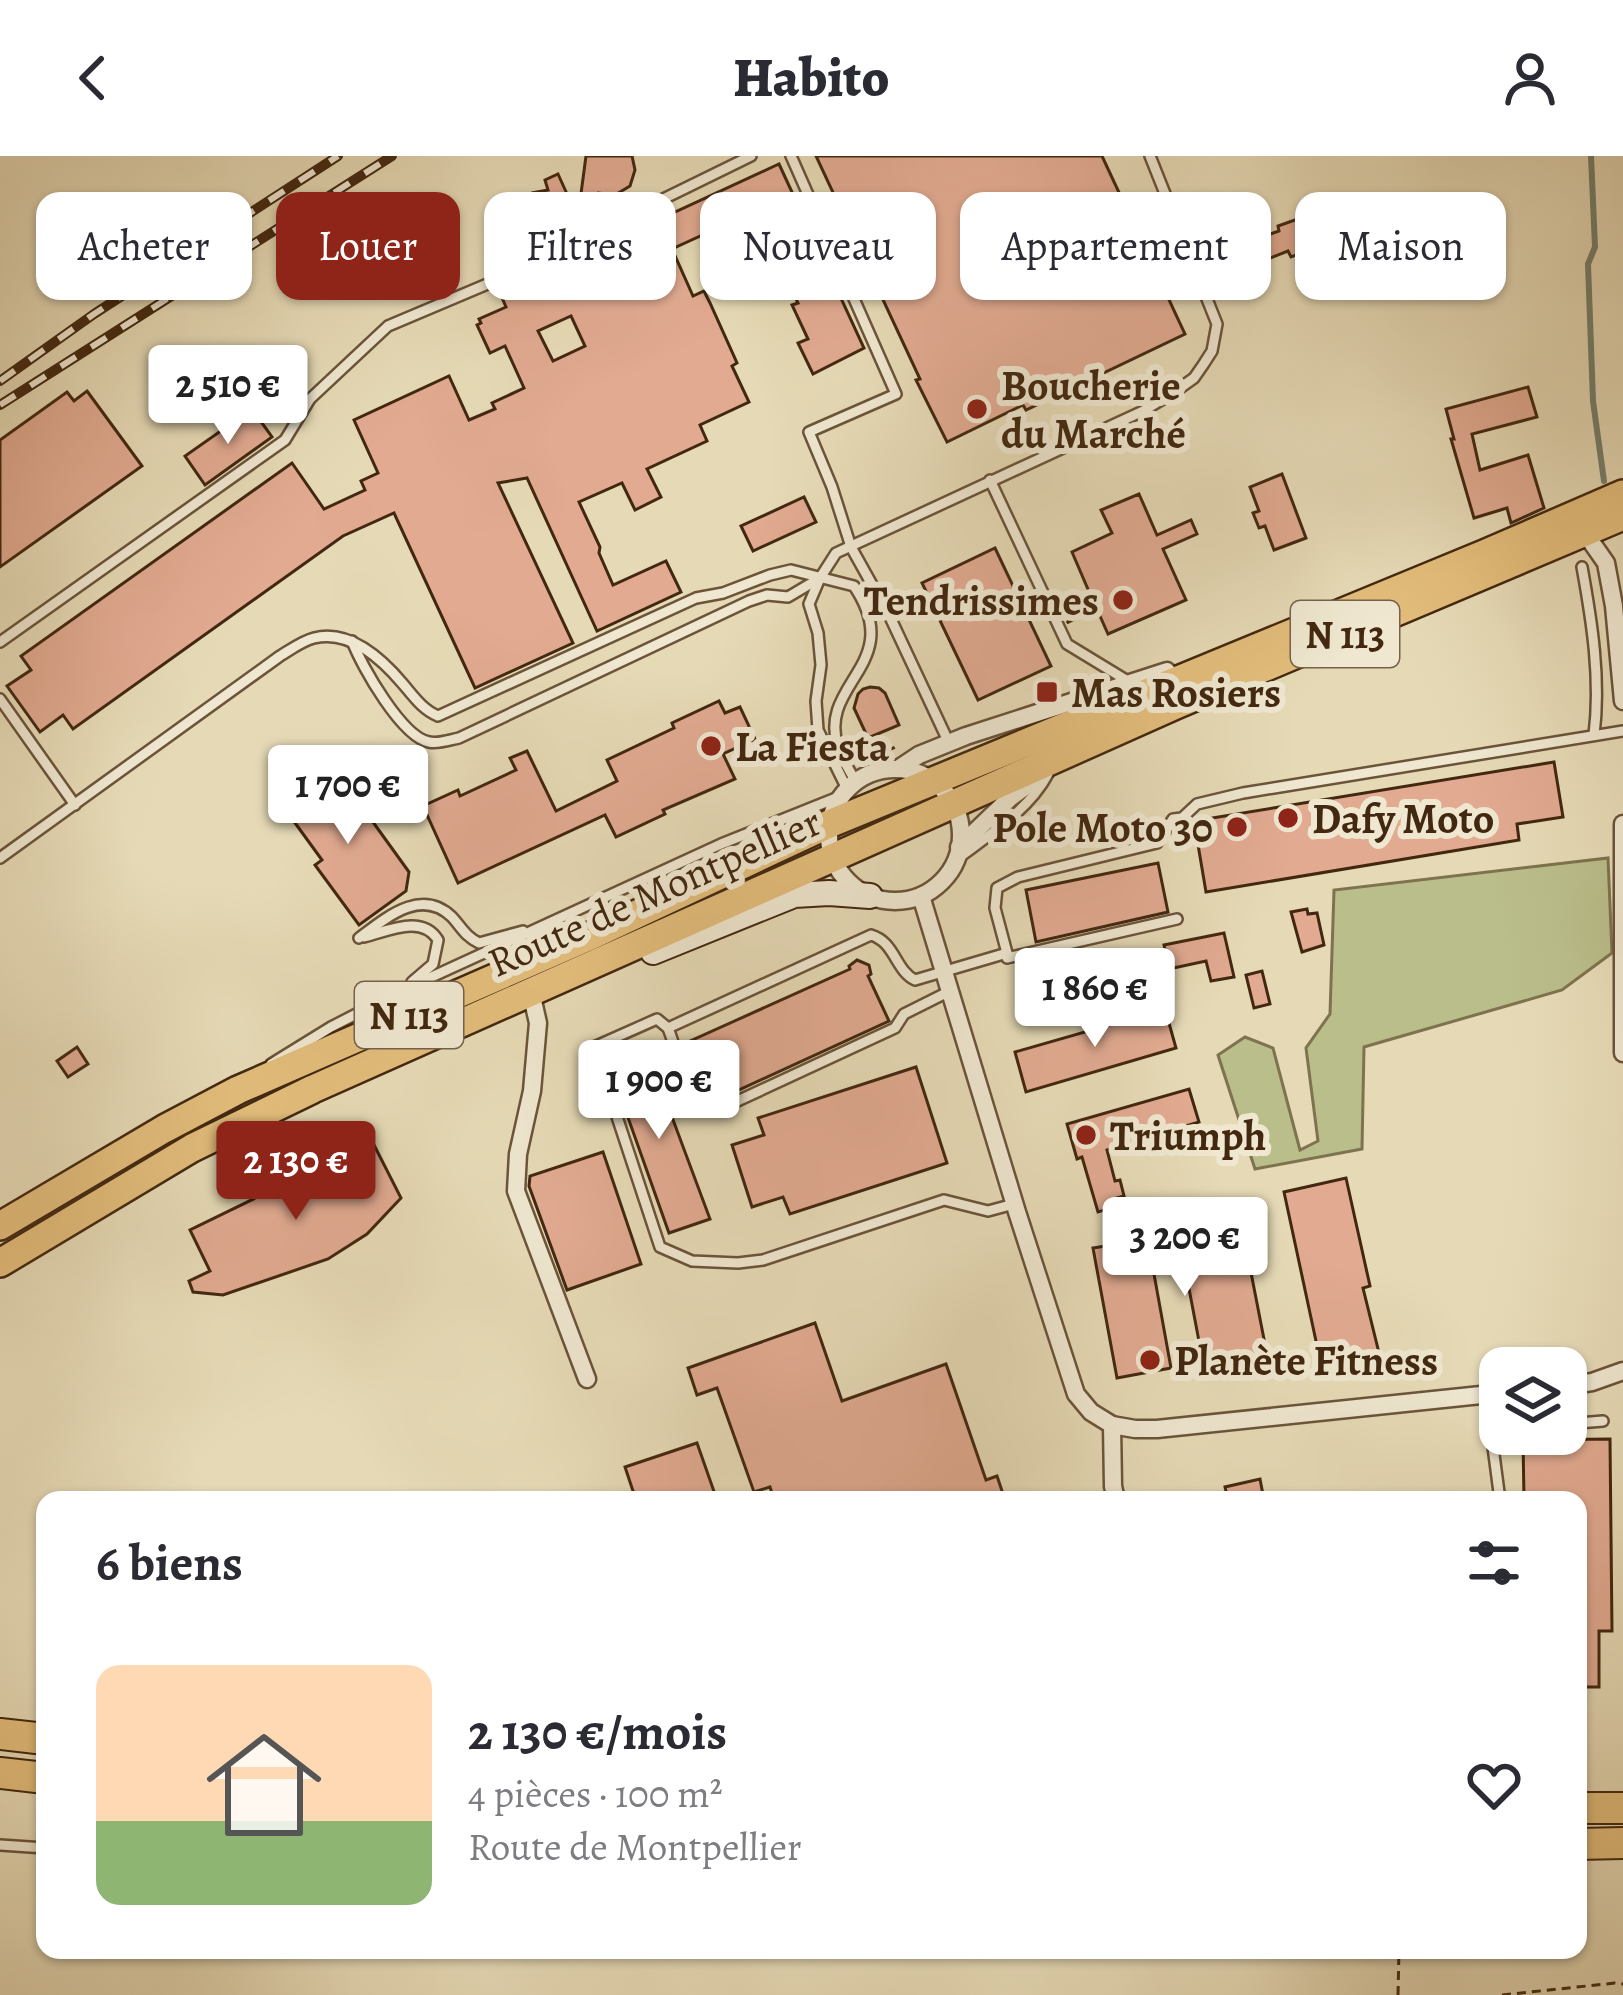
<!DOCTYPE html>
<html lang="fr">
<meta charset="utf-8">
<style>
body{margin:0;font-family:Alegreya,serif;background:#f2f2f3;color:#2b2b33;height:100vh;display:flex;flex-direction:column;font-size:45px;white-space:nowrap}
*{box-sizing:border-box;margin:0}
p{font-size:39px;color:#7c7c81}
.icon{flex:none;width:66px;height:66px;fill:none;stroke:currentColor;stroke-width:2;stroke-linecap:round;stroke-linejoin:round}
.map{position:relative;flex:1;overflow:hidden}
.details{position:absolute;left:36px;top:1335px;width:1551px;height:468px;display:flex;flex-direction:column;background:#fff;border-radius:24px;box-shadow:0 3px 9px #0004}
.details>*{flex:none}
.guide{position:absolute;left:36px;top:36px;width:1551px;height:108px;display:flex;gap:24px}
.fabs{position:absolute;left:1479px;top:1191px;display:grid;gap:24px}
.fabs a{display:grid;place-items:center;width:108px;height:108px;border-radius:24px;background:#fff;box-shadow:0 3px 9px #0004;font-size:60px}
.price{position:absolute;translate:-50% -102px;padding:0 27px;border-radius:12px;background:#fff;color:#222;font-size:39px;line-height:78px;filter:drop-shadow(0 3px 6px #0008)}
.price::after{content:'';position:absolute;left:50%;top:72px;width:36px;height:27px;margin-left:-18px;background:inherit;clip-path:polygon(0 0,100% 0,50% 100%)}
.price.active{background:#8f2418;color:#fff}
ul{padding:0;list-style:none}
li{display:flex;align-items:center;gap:36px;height:300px;padding:0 60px}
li+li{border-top:3px solid #e1e1e2}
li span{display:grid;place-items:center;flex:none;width:336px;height:240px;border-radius:24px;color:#555}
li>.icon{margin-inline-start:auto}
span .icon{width:144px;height:144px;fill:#fffc;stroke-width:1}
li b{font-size:51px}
h2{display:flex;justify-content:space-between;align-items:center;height:144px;padding:0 60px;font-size:51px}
.tag{padding:0 42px;border-radius:24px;background:#fff;box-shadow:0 3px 9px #0004;font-size:42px;line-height:108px}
.tag.active{background:#8f2418;color:#fff}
header{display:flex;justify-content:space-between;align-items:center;height:156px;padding:0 60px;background:#fff;font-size:54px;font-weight:800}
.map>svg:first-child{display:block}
.green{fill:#babe8b;stroke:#7e734e;stroke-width:3}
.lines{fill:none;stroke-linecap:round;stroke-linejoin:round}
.stream{stroke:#74806e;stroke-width:6}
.building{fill:#e1aa91;stroke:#422810;stroke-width:3;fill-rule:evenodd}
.lane-casing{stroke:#6b543a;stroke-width:14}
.street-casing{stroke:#6b543a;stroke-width:21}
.secondary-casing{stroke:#422810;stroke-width:28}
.primary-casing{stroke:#422810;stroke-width:32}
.highway-casing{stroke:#422810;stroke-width:34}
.path{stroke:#422810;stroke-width:3;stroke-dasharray:9 6;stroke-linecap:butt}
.lane{stroke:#efe7d0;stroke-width:9}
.street{stroke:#efe7d0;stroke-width:16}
.secondary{stroke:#efe7d0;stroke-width:24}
.primary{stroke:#e3bd7b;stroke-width:27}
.highway{stroke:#e3bd7b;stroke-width:30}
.rail-casing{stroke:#422810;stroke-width:10}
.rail{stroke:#efe7d0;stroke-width:6;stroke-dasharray:18;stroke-linecap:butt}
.poi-dot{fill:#8f2418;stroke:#efe7d0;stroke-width:4.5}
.labels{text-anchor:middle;stroke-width:12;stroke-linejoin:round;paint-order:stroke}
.shield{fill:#efe7d0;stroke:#76614a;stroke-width:3}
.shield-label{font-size:39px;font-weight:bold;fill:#422810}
.poi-label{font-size:42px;font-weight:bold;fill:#422810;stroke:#efe7d0;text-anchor:start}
.street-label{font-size:42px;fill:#422810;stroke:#efe7d0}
</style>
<header><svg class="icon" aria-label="back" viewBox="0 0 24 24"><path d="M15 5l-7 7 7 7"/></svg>Habito<svg class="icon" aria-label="person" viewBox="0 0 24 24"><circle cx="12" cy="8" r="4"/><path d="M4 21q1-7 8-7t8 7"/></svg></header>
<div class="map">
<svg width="1623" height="1839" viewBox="0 0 1623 1839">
<rect width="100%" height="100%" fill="#e6dab6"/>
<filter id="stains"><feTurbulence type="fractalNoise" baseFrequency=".00167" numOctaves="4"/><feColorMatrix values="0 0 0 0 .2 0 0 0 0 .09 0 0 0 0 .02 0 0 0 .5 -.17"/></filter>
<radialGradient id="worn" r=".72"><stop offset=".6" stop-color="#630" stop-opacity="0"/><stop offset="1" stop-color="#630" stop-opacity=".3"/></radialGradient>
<path class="green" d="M1608 702 1612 797 1562 834 1364 891 1362 993 1255 1013 1218 899 1245 881 1273 892 1300 994 1318 985 1306 892 1330 858 1334 734Z"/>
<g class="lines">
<path class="stream" d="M1591 0 1595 91 1588 108 1593 245 1604 325"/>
</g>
<g class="building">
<path d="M586 0H632L635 14 630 30 615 39 598 37 580 45Z"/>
<path d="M816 0H1102L1185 178 1026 254 1023 249 947 286 916 224 920 223Z"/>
<path d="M779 8 864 192 813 218 798 187 808 183 792 149 798 147 755 55 672 93 693 140 704 135 710 147 737 207 732 210 749 246 700 269 707 285 647 313 661 341 635 354 622 327 579 346 600 391 599 397 613 429 666 405 681 436 597 475 527 322 498 327 573 487 475 532 394 357 343 380 73 573 63 559 40 576 7 530 31 514 21 500 292 307 324 353 365 334 361 325 378 317 354 264 449 220 469 264 495 253 492 247 524 232 505 190 490 197 477 169 481 167 479 163 506 151 500 137ZM571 160 585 190 553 205 538 175Z"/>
<path d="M558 18 572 49 559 56 555 68 550 72 544 75 531 74 522 64 520 52 522 45 532 37 548 34 545 24Z"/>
<path d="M1352 49 1359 69 1343 76 1345 81 1291 101 1288 95 1263 105 1252 98 1251 90 1256 83 1279 75 1278 70 1334 50 1335 55Z"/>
<path d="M1528 231 1537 261 1472 278 1480 314 1528 299 1544 352 1511 367 1507 352 1474 362 1451 283H1454L1446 253Z"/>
<path d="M87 235 142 310 0 411V284L67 236 74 245Z"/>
<path d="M252 253 272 281 205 329 185 300Z"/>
<path d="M1282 318 1306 382 1274 394 1265 370 1259 372 1253 357 1259 355 1250 331Z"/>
<path d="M1139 338 1157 379 1191 364 1197 378 1163 393 1186 444 1108 478 1096 451 1067 467 1090 438 1072 396 1112 377 1101 354Z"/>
<path d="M804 341 816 366 753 395 741 370Z"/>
<path d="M995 392 1051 510 978 544 922 427Z"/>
<path d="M870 531 879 532 885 537 899 569 868 582 854 552 858 538 863 533Z"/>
<path d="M719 545 725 557 740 551 755 583 723 598 735 623 663 654 665 658 616 681 605 659 458 727 423 650 458 634 460 640 516 614 510 602 527 595 556 655 617 625 607 604 674 572 672 567Z"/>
<path d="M1554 606 1563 661 1517 668 1519 684 1206 736 1194 665Z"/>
<path d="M334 612 409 716 406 735 359 769 315 709 322 704 282 649Z"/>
<path d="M1158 707 1168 756 1036 786 1026 734Z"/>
<path d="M1307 753 1308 758 1317 757 1324 789 1302 796 1291 756Z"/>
<path d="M1224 777 1234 821 1211 825 1206 805 1169 813 1164 789Z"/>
<path d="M857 804 869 809 871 818 868 820 889 865 717 944 713 942 688 886 850 813 849 810Z"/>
<path d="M1262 815 1270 848 1254 852 1246 819Z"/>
<path d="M1165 853 1176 892 1026 936 1015 896Z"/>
<path d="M77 891 88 908 68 921 57 905Z"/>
<path d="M647 894 710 1063 669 1077 609 908Z"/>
<path d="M916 911 947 1007 790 1058 783 1041 752 1051 732 989 764 979 758 962Z"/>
<path d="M1189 933 1199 966 1107 994 1115 1025 1120 1024 1124 1040 1113 1043 1115 1051 1098 1056 1082 1001 1077 1003 1067 968Z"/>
<path d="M372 985 401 1042 367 1078 328 1103 223 1139 193 1136 189 1125 210 1115 190 1074Z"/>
<path d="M603 996 641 1108 567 1134 529 1030 530 1020Z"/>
<path d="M1346 1022 1370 1130 1363 1132 1380 1201 1322 1213 1284 1036Z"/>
<path d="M1239 1055 1270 1214 1227 1222 1226 1218 1206 1222 1183 1101 1152 1107 1171 1212 1117 1222 1093 1092 1162 1081 1161 1076 1178 1072 1177 1067Z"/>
<path d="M815 1167 842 1245 946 1208 986 1324 997 1320 1005 1344H774L770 1331 754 1336 717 1232 697 1239 688 1212Z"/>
<path d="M1610 1283 1612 1475H1599V1531H1578V1344H1524L1523 1284Z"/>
<path d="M697 1287 717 1344H636L625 1311Z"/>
<path d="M1260 1323 1264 1344H1228L1225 1331Z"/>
</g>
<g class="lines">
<g class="lane-casing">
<g id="lane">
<path d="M791 0 896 238 809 276 832 331 851 391 890 461 949 587"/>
<path d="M990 324 1067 488 1131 527"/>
<path d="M1582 411C1592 466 1601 523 1594 579"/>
<path d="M352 485C362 511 402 581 429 586 439 588 449 584 459 582L749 445 767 439 788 441 820 422"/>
<path d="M0 486 285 284 310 243 388 170 504 121 751 0"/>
<path d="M0 543 75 649"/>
<path d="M847 633 818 574 816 545 821 509 818 477 809 448 820 422 836 397 1143 255 1173 237 1194 222 1203 209 1212 195 1217 168 1150 0"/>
<path d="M0 702 280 500C290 494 302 485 314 482 350 473 382 503 403 528 414 541 423 554 438 560L696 442 723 437 770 419 791 414 854 430C907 509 817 526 838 591 842 603 850 615 856 626"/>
<path d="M957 703C989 679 1029 654 1048 618"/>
<path d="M364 781C388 775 422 758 438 784L433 808 412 826"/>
<path d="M359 782C386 762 421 731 452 761 462 772 465 780 479 787L523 775"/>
<path d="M1007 797V802L1177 763"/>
<path d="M950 835 904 858 895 872 718 954C686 945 679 900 668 872L871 779C895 786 895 814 915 824L1007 797 995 752 997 732 1018 721 1157 687 1173 663 1182 662 1197 648 1243 637 1623 575"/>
<path d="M668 872 657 863 594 891 660 1091 692 1105 738 1107 763 1104 944 1044 988 1055 1014 1048"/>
<path d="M271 908 331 871 401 835 721 688 841 640"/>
<path d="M1486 1238 1500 1344"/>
<path d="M1566 1268 1603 1265"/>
<path d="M0 1689 45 1692"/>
</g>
</g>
<g class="street-casing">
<g id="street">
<path d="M1585 377 1606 407 1614 450 1623 545"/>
<path d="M898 613 919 599 966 580 1167 515"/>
<circle cx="895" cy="679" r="66"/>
<path d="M1623 668V897"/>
<path d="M959 691 1010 642 1038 621"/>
<path d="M921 740 1017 1056 1076 1238 1091 1256 1112 1269 1113 1330 1116 1344"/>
<path d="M531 836 538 867 532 935 518 998 516 1035 587 1223"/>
<path d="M1566 1230 1592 1226 1623 1215"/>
<path d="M1112 1269 1135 1273H1157L1500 1237"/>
</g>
</g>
<g class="secondary-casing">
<path id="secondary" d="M653 796 794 739 829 737 870 740"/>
</g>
<g class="primary-casing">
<g id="primary">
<path d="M0 1070 164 973 238 934 586 782 829 668 1484 398 1623 338"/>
<path d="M0 1107 192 992 313 933 1176 549 1623 360"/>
</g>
</g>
<g class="highway-casing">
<g id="highway">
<path d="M0 1578 45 1583"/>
<path d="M0 1617 45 1622"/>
<path d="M1578 1652H1623"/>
<path d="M1578 1688 1623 1687"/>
</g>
</g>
<g class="path">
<path d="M859 607 900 589"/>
<path d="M1398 1839 1399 1794"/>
<path d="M1502 1839 1615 1827 1623 1828"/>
</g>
<use href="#lane" class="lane"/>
<use href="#street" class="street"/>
<use href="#secondary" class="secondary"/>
<use href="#primary" class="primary"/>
<use href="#highway" class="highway"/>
<g class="rail-casing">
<g id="rail">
<path d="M0 225 94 158 338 0"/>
<path d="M0 249 392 0"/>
</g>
</g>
<use href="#rail" class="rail"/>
</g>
<g class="poi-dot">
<circle cx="977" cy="253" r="12"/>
<circle cx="1123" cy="444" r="12"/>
<rect x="1035" y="524" width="24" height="24" rx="6"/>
<circle cx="711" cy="590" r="12"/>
<circle cx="1288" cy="662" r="12"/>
<circle cx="1237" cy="671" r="12"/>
<circle cx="1086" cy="979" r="12"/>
<circle cx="1150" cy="1204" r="12"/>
</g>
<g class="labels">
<g class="shield">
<rect x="1291" y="445" width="108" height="66" rx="9"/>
<rect x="355" y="826" width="108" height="66" rx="9"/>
</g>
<g class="shield-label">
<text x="1345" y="492">N 113</text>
<text x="409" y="873">N 113</text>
</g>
<g class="poi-label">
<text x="1001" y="244">Boucherie<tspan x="1001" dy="48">du Marché</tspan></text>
<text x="1099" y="459" text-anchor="end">Tendrissimes</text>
<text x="1071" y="551">Mas Rosiers</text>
<text x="735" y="605">La Fiesta</text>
<text x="1312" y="677">Dafy Moto</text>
<text x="1213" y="686" text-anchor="end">Pole Moto 30</text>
<text x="1110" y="994">Triumph</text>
<text x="1174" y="1219">Planète Fitness</text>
</g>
<g class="street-label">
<text transform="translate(654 735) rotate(-24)" y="15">Route de Montpellier</text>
</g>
</g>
<rect width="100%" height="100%" filter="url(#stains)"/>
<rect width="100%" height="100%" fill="url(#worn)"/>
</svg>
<div class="fabs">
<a><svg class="icon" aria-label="layers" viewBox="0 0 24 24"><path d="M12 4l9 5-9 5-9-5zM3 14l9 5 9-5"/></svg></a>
</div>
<b class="price" style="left:228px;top:291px">2 510 €</b>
<b class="price" style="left:348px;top:691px">1 700 €</b>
<b class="price" style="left:1095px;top:894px">1 860 €</b>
<b class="price" style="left:659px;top:986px">1 900 €</b>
<b class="price active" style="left:296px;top:1067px">2 130 €</b>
<b class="price" style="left:1185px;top:1143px">3 200 €</b>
<div class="guide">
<a class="tag">Acheter</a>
<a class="tag active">Louer</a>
<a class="tag">Filtres</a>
<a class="tag">Nouveau</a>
<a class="tag">Appartement</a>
<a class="tag">Maison</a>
</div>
<section class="details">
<h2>6 biens<svg class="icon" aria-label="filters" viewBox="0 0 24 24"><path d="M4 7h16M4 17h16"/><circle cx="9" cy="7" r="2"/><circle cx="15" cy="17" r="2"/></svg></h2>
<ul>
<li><span style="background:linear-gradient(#ffd9b3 65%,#8fb573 0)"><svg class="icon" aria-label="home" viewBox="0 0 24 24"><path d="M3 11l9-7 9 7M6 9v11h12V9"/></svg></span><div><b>2 130 €/mois</b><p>4 pièces · 100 m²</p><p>Route de Montpellier</p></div><svg class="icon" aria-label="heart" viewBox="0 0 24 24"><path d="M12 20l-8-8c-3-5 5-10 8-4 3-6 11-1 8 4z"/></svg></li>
</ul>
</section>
</div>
